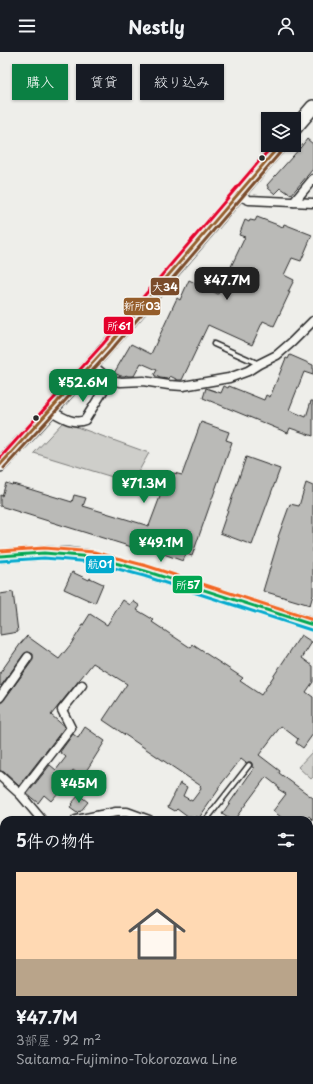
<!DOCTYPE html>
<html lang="ja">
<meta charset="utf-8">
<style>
body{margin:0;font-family:"Playpen Sans","Klee One",sans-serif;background:#242831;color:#f1f3f6;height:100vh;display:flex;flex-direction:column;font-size:15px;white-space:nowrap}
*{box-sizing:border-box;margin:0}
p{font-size:13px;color:#9ea1a6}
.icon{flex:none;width:22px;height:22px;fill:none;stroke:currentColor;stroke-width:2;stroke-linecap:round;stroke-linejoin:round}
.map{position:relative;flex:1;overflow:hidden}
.drawer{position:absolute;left:0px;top:764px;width:313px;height:268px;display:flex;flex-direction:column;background:#171b24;border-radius:12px 12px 0 0;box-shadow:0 1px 3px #0004}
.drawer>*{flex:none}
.guide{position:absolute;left:12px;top:12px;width:289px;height:36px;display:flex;gap:8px}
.controls{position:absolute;left:261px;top:60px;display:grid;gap:8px}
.controls a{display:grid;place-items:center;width:40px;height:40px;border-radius:0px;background:#171b24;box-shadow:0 1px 3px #0004;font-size:20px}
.price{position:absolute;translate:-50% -34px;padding:0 9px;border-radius:8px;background:#0b8043;color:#fff;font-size:13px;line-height:26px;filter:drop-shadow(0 1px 2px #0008)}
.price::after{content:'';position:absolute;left:50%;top:24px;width:12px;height:9px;margin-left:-6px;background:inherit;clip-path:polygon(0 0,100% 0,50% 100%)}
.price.current{background:#222;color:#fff}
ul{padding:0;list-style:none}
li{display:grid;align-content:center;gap:8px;height:212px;padding:0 16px}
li+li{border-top:1px solid #363941}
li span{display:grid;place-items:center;height:124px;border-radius:0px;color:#555}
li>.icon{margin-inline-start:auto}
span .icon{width:72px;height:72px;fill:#fffc;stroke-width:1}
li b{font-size:17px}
h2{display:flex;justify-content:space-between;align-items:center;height:48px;padding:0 16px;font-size:17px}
.pill{padding:0 14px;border-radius:0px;background:#171b24;box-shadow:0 1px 3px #0004;font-size:14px;line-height:36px}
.pill.current{background:#0b8043;color:#fff}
header{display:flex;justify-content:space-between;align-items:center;height:52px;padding:0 16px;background:#171b24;font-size:18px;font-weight:700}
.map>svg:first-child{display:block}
.green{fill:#cececa;stroke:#7c7c7a}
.building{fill:#babab7;stroke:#2b2b2b}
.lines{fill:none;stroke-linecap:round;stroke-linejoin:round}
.lane-casing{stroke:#2b2b2b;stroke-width:7}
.street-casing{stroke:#2b2b2b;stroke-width:11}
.secondary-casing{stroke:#2b2b2b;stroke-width:15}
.primary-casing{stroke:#2b2b2b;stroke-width:16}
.lane{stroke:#f6f6f2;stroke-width:4}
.street{stroke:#f6f6f2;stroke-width:8}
.secondary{stroke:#f6f6f2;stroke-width:12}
.primary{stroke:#f6f6f2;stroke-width:13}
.bus-1-casing{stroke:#f6f6f2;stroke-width:6}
.bus-2-casing{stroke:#f6f6f2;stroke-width:6}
.bus-3-casing{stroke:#f6f6f2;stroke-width:6}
.bus-4-casing{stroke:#f6f6f2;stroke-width:6}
.bus-5-casing{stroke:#f6f6f2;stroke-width:6}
.bus-6-casing{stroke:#f6f6f2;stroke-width:6}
.bus-1{stroke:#955d2a;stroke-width:3}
.bus-2{stroke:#7a4b2a;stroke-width:3}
.bus-3{stroke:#e4002b;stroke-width:3}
.bus-4{stroke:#00a651;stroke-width:3}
.bus-5{stroke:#00a9ce;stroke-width:3}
.bus-6{stroke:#f26522;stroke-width:3}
.bus-dot{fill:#2b2b2b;stroke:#f6f6f2;stroke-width:1.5}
.line-badge{stroke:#f6f6f2;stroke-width:1.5}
.badge-label{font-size:11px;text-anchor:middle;font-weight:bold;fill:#fff}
</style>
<header><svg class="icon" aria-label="menu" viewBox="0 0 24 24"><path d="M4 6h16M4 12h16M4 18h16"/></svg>Nestly<svg class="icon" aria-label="person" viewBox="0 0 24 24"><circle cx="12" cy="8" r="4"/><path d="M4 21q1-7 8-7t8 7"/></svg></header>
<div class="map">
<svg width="313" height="1032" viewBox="0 0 313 1032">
<rect width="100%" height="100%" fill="#eeeeea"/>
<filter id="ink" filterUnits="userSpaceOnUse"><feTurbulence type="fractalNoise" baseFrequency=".025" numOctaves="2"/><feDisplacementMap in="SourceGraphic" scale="8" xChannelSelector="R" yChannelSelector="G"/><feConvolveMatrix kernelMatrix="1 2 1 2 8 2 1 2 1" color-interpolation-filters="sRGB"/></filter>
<g filter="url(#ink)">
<g class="green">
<path d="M63 370 149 401 132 431 34 401Z"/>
<path d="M313 699V725L311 727 298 715Z"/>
</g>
<g class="building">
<path d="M307 87 313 92V117L291 143 281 136 275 142 268 136V135L267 133 301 95Z"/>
<path d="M257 165 283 175 284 172 312 183 301 209 292 206 284 223 294 228 288 240H290L274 274 263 269 252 293 208 273 182 328H178L170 324 169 327 160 326 154 323 157 318 141 311 134 324H128L126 323 125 324H121L114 321 131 292 151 302 177 246 180 248 189 228 218 242 245 185 239 183 245 168 249 170 250 168 255 169Z"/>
<path d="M290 303 313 313V323L304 320 289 358 306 365 311 349H313V384L290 376 288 381 203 346 206 336 221 341 224 334 228 336 229 334 264 348 266 343 270 345 286 306 288 307Z"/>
<path d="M201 370 229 380 226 388 232 390 192 504 186 502 183 509 136 492 135 496 0 454V443L2 444 6 431 12 433 13 432 72 450 74 443 86 446 83 454 149 474 167 426 172 428 174 421 182 423Z"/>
<path d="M246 405 280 417 252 493 220 481Z"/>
<path d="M306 431 313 434V543L310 553 263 539 279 486 278 485 290 452 299 454Z"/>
<path d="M72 520 89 528 90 526 103 532 95 551 64 537Z"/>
<path d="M13 540 18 580 0 583V542Z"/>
<path d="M123 548 130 553 133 549 140 554 137 558 154 568 152 570 191 596 193 593 243 626 240 629 261 643 301 583 312 590 302 606 313 614V630L306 640 313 645V682L303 696 296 691 298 687 281 674 259 703 280 719 279 721 313 746V768L309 764 306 768H285L273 759 286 742 278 737 279 735 266 725 234 768H231L222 762 254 716 252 715V712L251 710 246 711 241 707 218 736 219 737 199 766 196 764 194 767 190 764 189 766 177 757 175 759 168 755 180 731 187 735 183 744 192 749 201 737 200 735 201 734 103 668 127 632 93 611 51 663 65 675 19 734 4 720 0 719V653L33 608V602L28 600 24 602 1 634 0 633V621L21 591 27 584 59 607 71 592 90 562 107 573Z"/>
<path d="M85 675 105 689 90 713 82 725 73 718 56 739 58 741 51 749 44 743 38 751 27 742 50 713 56 718 66 705 60 700 73 682 78 686Z"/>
<path d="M79 743 88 750 80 760 79 759 77 761 70 756 72 753 71 752Z"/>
</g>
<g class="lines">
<g class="lane-casing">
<g id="lane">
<path d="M214 292 259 312"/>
<path d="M206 768 249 713"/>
<path d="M0 900 4 902"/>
<path d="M0 920 4 913"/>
<path d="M0 996 4 990"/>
<path d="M309 1017 313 1021"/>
<path d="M182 1032 186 1028"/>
</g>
</g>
<g class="street-casing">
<g id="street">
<path d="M237 143 249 148 313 151"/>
<path d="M294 150 313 127"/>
<path d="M91 312 110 328 121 330 143 329 169 333 183 334 229 326 248 319 259 312 277 303 292 290 313 269"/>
<path d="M51 359C60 364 73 373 85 368L110 328"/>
<path d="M0 645 28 605"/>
<path d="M0 724 20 742 42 768"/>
<path d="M20 742 71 676 62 658 82 633"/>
<path d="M76 768 116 760H127L149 768"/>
<path d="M309 781 313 779"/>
<path d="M0 788 4 787"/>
<path d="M309 837 313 840"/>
<path d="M0 849 4 845"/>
<path d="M0 863 4 867"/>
<path d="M309 869 313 864"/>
<path d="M309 937H310L313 934"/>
<path d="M309 982 313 980"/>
<path d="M0 1007 4 1008"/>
<path d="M65 1028 80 1032"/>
<path d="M123 1032 126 1028"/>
</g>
</g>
<g class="secondary-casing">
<path id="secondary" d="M0 504 44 501 68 502 93 505 145 519 313 573"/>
</g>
<g class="primary-casing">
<g id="primary">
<path d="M294 77 313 55"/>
<path d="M0 413C97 310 188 201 280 93"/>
</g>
</g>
<use href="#lane" class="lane"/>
<use href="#street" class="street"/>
<use href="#secondary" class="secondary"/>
<use href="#primary" class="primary"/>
<g class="bus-1-casing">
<path id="bus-1" d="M0 413 107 295 280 93"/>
</g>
<g class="bus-2-casing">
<path id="bus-2" d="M4 416 111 298 284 96"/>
</g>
<g class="bus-3-casing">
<path id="bus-3" d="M0 406 103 292 273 93"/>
</g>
<g class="bus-4-casing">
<path id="bus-4" d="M0 504 44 501 93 505 145 519 313 573"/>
</g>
<g class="bus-5-casing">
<path id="bus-5" d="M0 509 44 506 92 510 144 524 311 578"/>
</g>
<g class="bus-6-casing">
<path id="bus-6" d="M0 499 44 496 94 500 147 514 313 568"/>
</g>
<use href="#bus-1" class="bus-1"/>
<use href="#bus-2" class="bus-2"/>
<use href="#bus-3" class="bus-3"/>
<use href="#bus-4" class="bus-4"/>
<use href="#bus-5" class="bus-5"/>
<use href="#bus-6" class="bus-6"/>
</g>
</g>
<g class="bus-dot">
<circle cx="262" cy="106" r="3.5"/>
<circle cx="36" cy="366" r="3.5"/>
</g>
<g class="line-badge">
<rect x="150" y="225" width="30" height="19" rx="4" fill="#7a4b2a"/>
<rect x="123" y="245" width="38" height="19" rx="4" fill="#955d2a"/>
<rect x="103" y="264" width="31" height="19" rx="4" fill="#e4002b"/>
<rect x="85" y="503" width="30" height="19" rx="4" fill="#00a9ce"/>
<rect x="172" y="523" width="31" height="19" rx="4" fill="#00a651"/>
</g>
<g class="badge-label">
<text x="165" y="239">大34</text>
<text x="142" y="258">新所03</text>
<text x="119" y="278">所61</text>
<text x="100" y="516">航01</text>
<text x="188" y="537">所57</text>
</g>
</svg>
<div class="controls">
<a><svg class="icon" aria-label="layers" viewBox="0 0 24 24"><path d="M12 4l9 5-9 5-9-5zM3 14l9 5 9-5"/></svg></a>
</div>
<b class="price current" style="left:227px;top:249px">¥47.7M</b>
<b class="price" style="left:83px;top:351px">¥52.6M</b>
<b class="price" style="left:144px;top:452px">¥71.3M</b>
<b class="price" style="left:161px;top:511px">¥49.1M</b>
<b class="price" style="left:79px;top:752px">¥45M</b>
<div class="guide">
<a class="pill current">購入</a>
<a class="pill">賃貸</a>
<a class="pill">絞り込み</a>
</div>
<section class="drawer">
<h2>5件の物件<svg class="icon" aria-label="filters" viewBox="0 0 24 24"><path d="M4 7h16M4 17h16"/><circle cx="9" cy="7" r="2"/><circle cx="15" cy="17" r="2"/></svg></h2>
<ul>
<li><span style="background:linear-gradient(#ffd9b3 70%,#b9a48a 0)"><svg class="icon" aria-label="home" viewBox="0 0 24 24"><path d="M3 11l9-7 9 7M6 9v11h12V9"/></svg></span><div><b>¥47.7M</b><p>3部屋 · 92 m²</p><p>Saitama-Fujimino-Tokorozawa Line</p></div></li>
</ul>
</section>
</div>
